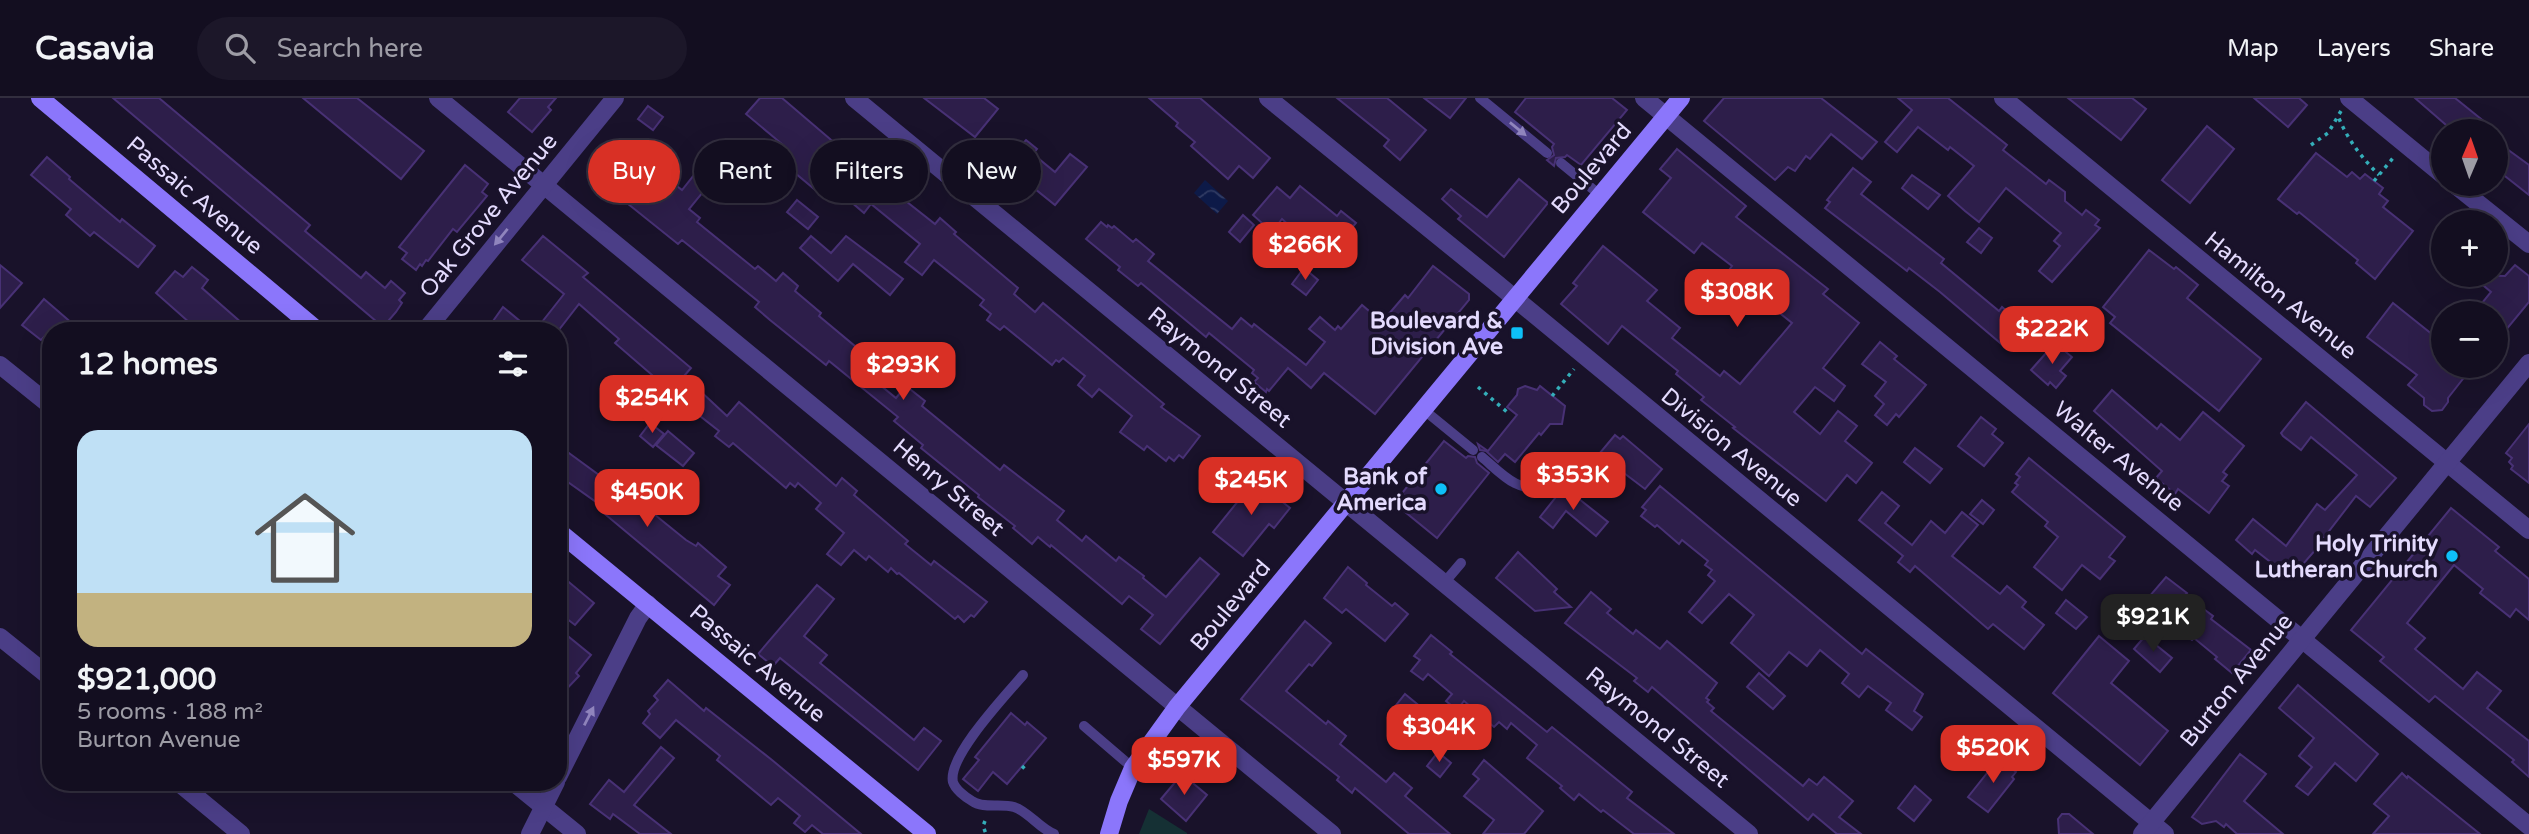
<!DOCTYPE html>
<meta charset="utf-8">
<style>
body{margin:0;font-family:"Varela Round",sans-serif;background:#1c1729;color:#f1f3f6;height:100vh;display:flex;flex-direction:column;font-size:26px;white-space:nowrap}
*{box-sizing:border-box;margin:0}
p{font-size:23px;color:#9d9ca5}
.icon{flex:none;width:38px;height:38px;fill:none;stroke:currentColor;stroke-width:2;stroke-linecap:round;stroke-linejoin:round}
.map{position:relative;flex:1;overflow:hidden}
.details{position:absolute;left:42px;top:224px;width:525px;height:469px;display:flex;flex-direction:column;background:#130e20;border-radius:28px;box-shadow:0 7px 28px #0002,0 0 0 2px #322e3e}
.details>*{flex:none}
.top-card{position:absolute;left:588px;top:42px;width:665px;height:63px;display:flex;gap:14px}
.needle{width:46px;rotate:2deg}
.tools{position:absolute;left:2431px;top:21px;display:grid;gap:14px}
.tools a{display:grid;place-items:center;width:77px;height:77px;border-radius:50%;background:#130e20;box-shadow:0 7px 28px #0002,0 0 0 2px #322e3e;font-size:35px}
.price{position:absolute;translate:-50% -60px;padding:0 16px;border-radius:14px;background:#d93025;color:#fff;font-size:23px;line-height:46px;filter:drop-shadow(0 2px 4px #0008)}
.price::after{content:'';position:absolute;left:50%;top:42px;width:21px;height:16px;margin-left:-10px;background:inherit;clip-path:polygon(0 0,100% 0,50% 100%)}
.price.active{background:#222;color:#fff}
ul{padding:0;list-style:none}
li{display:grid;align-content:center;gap:14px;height:371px;padding:0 35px}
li+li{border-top:2px solid #322e3e}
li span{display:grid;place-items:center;height:217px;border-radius:21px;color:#555}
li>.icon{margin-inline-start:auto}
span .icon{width:126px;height:126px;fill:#fffc;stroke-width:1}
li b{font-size:30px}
h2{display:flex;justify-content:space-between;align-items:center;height:84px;padding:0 35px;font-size:30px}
.pill{padding:0 24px;border-radius:32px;background:#130e20;box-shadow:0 7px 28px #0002,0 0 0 2px #322e3e;font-size:24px;line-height:63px}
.pill.active{background:#d93025;color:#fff}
header{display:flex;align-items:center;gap:42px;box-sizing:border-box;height:98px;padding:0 35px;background:#130e20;border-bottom:2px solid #322e3e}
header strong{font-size:33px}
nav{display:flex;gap:38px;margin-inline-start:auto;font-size:24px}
.search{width:490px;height:63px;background:#1c1729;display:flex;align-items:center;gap:18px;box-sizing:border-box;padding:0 24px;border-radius:38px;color:#9d9ca5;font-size:26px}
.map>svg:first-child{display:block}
.park{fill:#153034}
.water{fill:url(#water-waves)}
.building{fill:#2d1e4a;stroke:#483175;stroke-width:2}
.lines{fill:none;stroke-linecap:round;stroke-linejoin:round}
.path{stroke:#34aeb9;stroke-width:3.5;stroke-dasharray:3.5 5;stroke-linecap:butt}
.lane{stroke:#4b3e87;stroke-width:10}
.street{stroke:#4b3e87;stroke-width:18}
.secondary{stroke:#8b76fb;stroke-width:18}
.oneway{fill:#9085bd}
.poi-dot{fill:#0ec0f8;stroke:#19122a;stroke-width:2.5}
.labels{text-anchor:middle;stroke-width:7;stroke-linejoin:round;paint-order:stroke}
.street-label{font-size:23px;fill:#e4dbfe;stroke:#19122a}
.poi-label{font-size:23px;font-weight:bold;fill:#e4dbfe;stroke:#19122a;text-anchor:end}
</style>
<header>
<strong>Casavia</strong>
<div class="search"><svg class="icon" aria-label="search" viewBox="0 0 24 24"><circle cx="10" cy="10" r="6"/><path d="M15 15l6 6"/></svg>Search here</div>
<nav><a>Map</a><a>Layers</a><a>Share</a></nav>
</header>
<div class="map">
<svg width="2529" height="736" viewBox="0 0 2529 736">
<defs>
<pattern id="water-waves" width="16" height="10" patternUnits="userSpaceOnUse" patternTransform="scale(1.75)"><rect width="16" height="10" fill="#0d1a48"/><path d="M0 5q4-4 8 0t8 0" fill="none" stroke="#303b63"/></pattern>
</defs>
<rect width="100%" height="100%" fill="#19122a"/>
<path class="park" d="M1149 711 1187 735V736H1139Z"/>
<path class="water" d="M1205 82 1228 103 1217 116 1194 95Z"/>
<g class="building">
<path d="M113 0H159L310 127 305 133 361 180 366 174 385 190 391 183 405 195 399 202 402 205 396 214 383 229Z"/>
<path d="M303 0H357L424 53 401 81Z"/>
<path d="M520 0H556L548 9 551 12 532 34 508 14Z"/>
<path d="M760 0H782L864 70 935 126 940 120 956 134 954 136 1018 190 1014 196 1035 214 1043 205 1164 306 1161 309 1200 338 1183 360 1179 357 1174 363 1169 359 1166 363 1147 348 1144 352 1120 334 1132 318 1099 291 1092 299 1078 287 1085 278 1063 260 1059 264 1056 262 1052 267 1004 228 1000 232 987 222 991 216 980 207 984 202 934 162 922 177 905 164 920 146 871 106 864 115 850 103 857 94 834 76 819 95 783 65 763 91 747 79 759 65 763 68 782 46 746 16Z"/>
<path d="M924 0H984L998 11 975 39Z"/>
<path d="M1149 0H1200L1270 60 1253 80 1239 68 1228 81 1191 48 1195 44 1176 28 1178 25Z"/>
<path d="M1337 0H1387L1426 32 1400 62 1384 48 1389 42Z"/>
<path d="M1424 0H1466L1450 20Z"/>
<path d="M1526 0H1612L1627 12 1581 67 1567 57 1565 59 1556 60 1554 68 1547 62 1554 57 1552 49 1554 46 1515 14Z"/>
<path d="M1724 0H1821L1877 44 1862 61 1831 36 1810 61 1806 58 1795 73 1788 69 1775 82 1704 23Z"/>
<path d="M1898 0H1948L2007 47 2003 52 2046 86 2049 82 2065 94V103L2082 117 2086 112 2099 122 2095 127 2100 130 2052 184 2039 173 2060 148 2054 143 2061 135 2006 90 1979 124 1965 113 1948 98 1974 68 1950 49 1948 52 1918 29 1897 54 1885 44 1912 12Z"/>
<path d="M2068 0H2132L2146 11 2121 42Z"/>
<path d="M2254 0H2299L2307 7 2288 29Z"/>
<path d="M2415 0H2455L2496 33H2453Z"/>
<path d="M648 8 663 19 653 32 638 21Z"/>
<path d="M2207 28 2234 51 2190 105 2162 82Z"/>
<path d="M1026 42 1037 51 1033 56 1055 74 1070 56 1087 69 1055 107 1004 66Z"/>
<path d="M2496 43 2529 67V97L2496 71Z"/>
<path d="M1677 51 1746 108 1736 119 1828 191 1823 196 1859 225 1823 270 1845 288 1834 303 1815 289 1794 314 1820 336 1838 313 1857 328 1845 343 1872 365 1856 385 1847 377 1826 403 1733 330 1735 329 1701 302 1704 299 1676 276 1678 273 1622 228 1608 246 1561 206 1577 188 1573 185 1603 148 1657 192 1647 203 1680 230 1672 240 1720 278 1724 273 1740 286 1792 225 1767 205 1763 209 1724 179 1732 168 1702 145 1694 155 1643 114 1671 80 1660 71Z"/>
<path d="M2316 55 2347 79 2352 74 2360 81 2365 76 2383 90 2379 96 2388 103 2383 109 2413 133 2375 181 2356 165 2358 162 2299 114 2297 116 2278 101Z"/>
<path d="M617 57 649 84 658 73 682 92 698 72 712 83 689 111 700 120 697 124 755 171 758 168 776 183 783 175 798 188 795 193 821 215 819 218 867 258 875 249 891 262 874 282 896 300 906 288 925 303 922 308 1000 372 1004 367 1064 413 1057 422 1082 443 1086 438 1116 463 1119 459 1144 478 1143 480 1166 499 1200 460 1219 476 1160 546 1141 531 1153 517 1129 498 1122 506 1051 447 1050 449 1038 439 1032 446 1013 430 1015 428 978 399 979 397 921 350 923 347 894 323 898 319 829 263 826 267 770 222 755 209 759 204 682 142 678 146 597 81Z"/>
<path d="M47 59 70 79 69 81 120 124 122 121 155 148 138 169 94 134 90 138 66 117 71 111 31 77Z"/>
<path d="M465 67 488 86 482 94 487 98 457 134 453 131 428 163 426 162 422 168 420 166 416 172 402 161 407 155 399 149Z"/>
<path d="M1853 70 1871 84 1861 96 1944 161 1941 165 1999 213 2002 209 2023 227 2005 249 1940 194 1909 170 1907 173 1825 110 1830 104 1827 102Z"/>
<path d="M1912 77 1940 97 1928 111 1902 90Z"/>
<path d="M1519 81 1548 105 1504 159 1458 121 1461 118 1442 101 1451 91 1487 119Z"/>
<path d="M1300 88 1337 118 1341 113 1356 125 1326 161 1282 121 1272 134 1253 117 1277 89 1290 100Z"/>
<path d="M797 102 818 119 808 131 787 114Z"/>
<path d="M1243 117 1254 127 1240 144 1229 134Z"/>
<path d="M1101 124 1107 129 1108 127 1112 130 1114 128 1133 144 1136 141 1154 156 1148 163 1232 231 1241 220 1252 229 1254 226 1306 267 1325 244 1309 231 1320 219 1335 232 1338 228 1341 231 1362 207 1382 224 1405 197 1408 200 1433 168 1469 196V202L1375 316 1324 275 1311 290 1288 270 1269 293 1267 291 1266 294 1254 284 1258 280 1252 275 1254 272 1209 235 1206 239 1141 185 1138 188 1118 172 1120 169 1086 141Z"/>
<path d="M1979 130 1992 140 1981 155 1967 144Z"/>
<path d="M543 138 588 175 583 179 691 270 684 278 727 318 739 304 836 388 842 380 857 393 854 397 908 443 905 446 931 467 934 463 987 504 974 519 971 517 964 524 958 518 955 521 899 475 897 476 891 470 888 474 869 458 866 462 854 452 841 467 827 456 844 435 816 411 821 405 798 385 795 389 790 385 786 390 733 345 729 349 715 338 719 333 696 315 693 319 677 306 681 302 615 245 619 241 579 206 558 233H554L542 224 564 196 522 162Z"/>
<path d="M811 138 831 155 846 138 903 181 890 197 853 166 838 183 800 150Z"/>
<path d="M2149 152 2174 171 2176 169 2198 187 2187 200 2261 261 2219 313 2110 225 2115 219 2103 209Z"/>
<path d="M0 167 22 185 0 210Z"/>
<path d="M2515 167 2529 178V204L2496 244V215H2474L2491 194 2471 177 2505 178Z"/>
<path d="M192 169 208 182 202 190 251 233H199L156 195 175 173 183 179Z"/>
<path d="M1304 170 1318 182 1306 197 1292 186Z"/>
<path d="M44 201 81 233H50L41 242 22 227Z"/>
<path d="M2393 205 2443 245V268H2473L2448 300V304L2442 312 2432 313 2424 307V300L2408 287 2417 277 2367 239Z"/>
<path d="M503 209 532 233H486Z"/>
<path d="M1880 244 1897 258 1894 261 1926 287 1899 319 1896 316 1887 327 1875 317 1884 306 1875 298 1886 284 1862 266Z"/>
<path d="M2055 245 2072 259 2060 273 2066 278 2056 290 2050 284 2048 287 2031 272Z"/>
<path d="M1525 288 1537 292 1540 288 1565 308 1562 326H1550L1541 337 1539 335 1515 364 1505 356 1498 364 1486 353 1480 352 1478 346 1488 353 1517 317 1507 309 1517 297 1518 291Z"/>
<path d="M2112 292 2157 331 2161 326 2180 342 2203 314 2244 348 2223 374 2227 377 2222 383 2229 388 2209 415 2178 391 2175 396 2156 380 2162 373 2094 313Z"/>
<path d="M2306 304 2396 380 2370 409 2356 398 2323 441 2324 442 2291 480 2255 452 2252 456 2236 442 2253 421 2286 448 2317 406 2325 412 2357 377 2311 339 2301 352 2283 338 2281 335Z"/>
<path d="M1981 319 1996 331 1992 336 2003 345 1984 368 1958 348Z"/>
<path d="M650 325 664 336 653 349 640 338Z"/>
<path d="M2529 326V385L2511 371 2513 368 2509 364 2512 360 2506 355Z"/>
<path d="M668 333 694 355 683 368 656 347Z"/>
<path d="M1615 337 1620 341 1623 338 1662 371 1645 391 1599 356Z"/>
<path d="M1444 343 1466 360 1468 358 1475 359 1477 365 1489 375 1437 440 1394 405Z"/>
<path d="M558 347 610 385 612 382 686 442 696 448 698 445 726 469 718 478 730 487 714 507 600 412 603 409 558 377Z"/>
<path d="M1915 350 1942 371 1930 385 1904 364Z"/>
<path d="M2029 360 2125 439 2109 459 2115 463 2100 481 2082 467 2062 492 2034 469 2058 439 2045 428 2048 424 2012 394 2018 387 2015 385 2020 379 2016 376Z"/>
<path d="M1253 380 1290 410 1274 430 1269 426 1243 458 1213 434 1239 402 1237 400Z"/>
<path d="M1660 388 1862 556 1866 551 1923 596 1914 613 1922 619 1912 632 1886 612 1891 605 1868 588 1859 599 1842 585 1849 576 1820 552 1807 568 1789 554 1769 578 1731 545 1754 517 1729 496 1702 525 1689 514 1715 483 1708 477 1712 472 1705 467 1708 463 1682 442 1679 446 1657 427 1655 429 1641 418 1646 412 1642 409Z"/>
<path d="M1564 389 1608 424 1596 438 1566 413 1553 430 1540 419Z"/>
<path d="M1882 394 1899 408 1885 425 1912 447 1931 423 1945 435 1962 414 1978 427 1952 458 2000 496 2007 488 2026 504 2022 509 2044 527 2024 551 1993 526 1988 531 1915 468 1910 474 1898 464 1903 458 1859 422Z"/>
<path d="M1982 402 1994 412 1983 426 1970 416Z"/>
<path d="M2451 410 2499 449 2495 453 2529 481V522L2516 511 2510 519 2480 495 2483 491 2454 467 2407 525 2425 540 2415 551 2463 591 2477 574 2501 593 2487 610 2529 643V679L2512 664 2514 662 2435 598 2429 604 2380 563 2384 559 2351 532Z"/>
<path d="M1518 454 1557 491 1554 494 1571 509 1535 513 1496 480Z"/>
<path d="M1348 469 1367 485 1366 487 1392 508 1395 505 1408 516 1385 543 1346 511 1342 515 1324 500Z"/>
<path d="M558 475 594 505 575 527 558 514Z"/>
<path d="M2166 479 2187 495 2185 497 2213 518 2211 521 2251 552 2232 575 2215 561 2217 559 2194 540 2192 542 2181 534 2184 529 2148 500Z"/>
<path d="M817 487 834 501 804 538 827 557 820 565 914 642 924 630 941 643 918 672 780 560 773 568 758 556Z"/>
<path d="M1591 494 1611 511 1607 515 1633 536 1636 532 1660 551 1667 543 1717 585 1706 600 1709 602 1707 604 1714 610 1711 613 1803 688 1809 681 1817 687 1824 679 1853 703 1839 719 1861 736H1837L1813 716 1808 722 1652 589 1648 594 1634 583 1637 580 1565 525Z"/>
<path d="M2066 502 2087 519 2076 531 2056 515Z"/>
<path d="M1305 523 1331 545 1312 568 1309 566 1286 593 1326 626 1328 623 1346 638 1340 646 1386 684 1394 675 1412 690 1405 698 1450 736H1409L1355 690 1352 695 1337 682 1339 679 1241 601Z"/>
<path d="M558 530 591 557 576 575 579 578 558 600Z"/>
<path d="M1431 537 1452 554 1450 556 1547 634 1552 629 1599 667 1632 694 1627 700 1674 736H1634L1603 712 1601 714 1579 696 1574 702 1560 690 1562 688 1527 660 1537 647 1511 625 1507 631 1499 624 1494 629 1464 603 1457 612 1446 603 1452 596 1428 576 1423 582 1411 573 1420 562 1414 558Z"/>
<path d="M2099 538 2129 563 2111 585 2168 633 2140 667 2053 595Z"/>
<path d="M2145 538 2172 560 2160 574 2134 551Z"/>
<path d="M1759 575 1785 598 1773 611 1747 589Z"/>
<path d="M668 582 704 613 706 610 772 662 861 736H823L812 727 805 734 794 725 800 718 778 700 771 707 717 662 720 658 676 622 660 640 643 625 650 616 648 613 658 602 654 598Z"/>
<path d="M2298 587 2378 656 2356 683 2335 665 2308 697 2296 688 2312 669 2299 658 2314 640 2279 610Z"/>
<path d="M1405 596 1434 620 1423 634 1393 611Z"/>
<path d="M1011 615 1025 627 1027 624 1046 640 1007 686 993 674 978 693 963 681 979 662 975 659Z"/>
<path d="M661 649 674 660 634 707 671 736H640L613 716 610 721 590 706 609 682 624 694Z"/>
<path d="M1438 654 1451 665 1440 679 1427 668Z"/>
<path d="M2240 656 2266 676 2244 703 2283 736H2237L2226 726 2224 729 2216 723 2202 726 2192 719Z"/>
<path d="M1999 660 2016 674 2012 679 2014 681 1988 714 1968 699Z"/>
<path d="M1484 662 1543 713 1524 736H1483L1494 722 1464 698 1479 681 1473 676Z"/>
<path d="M2402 675 2407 680 2408 678 2480 736H2373L2389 718 2374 706Z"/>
<path d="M1182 676 1207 697 1186 723 1161 701Z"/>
<path d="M1915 688 1931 702 1914 723 1898 710Z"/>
<path d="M2062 716H2069L2093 736H2059L2058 721Z"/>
</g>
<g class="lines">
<g class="path">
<path d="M2341 13 2338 18C2347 41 2362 60 2379 77"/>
<path d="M2311 47 2328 35 2337 20"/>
<path d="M2374 83 2393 60"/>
<path d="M1478 289 1507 314 1509 311"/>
<path d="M1552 298 1574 271"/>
<path d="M1022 668 1028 674"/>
<path d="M985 723 983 728 986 736"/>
</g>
<g class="lane">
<path d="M1480 0 1547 55"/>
<path d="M1561 65 1600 97"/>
<path d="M1424 312 1473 352"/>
<path d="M1482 359C1501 375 1518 396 1544 388"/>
<path d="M1444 485 1461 465"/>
<path d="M1023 577C1006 597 947 659 953 684 955 691 965 699 972 703 983 711 1001 705 1014 709 1028 713 1039 730 1054 736"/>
<path d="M1084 628 1133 670"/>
</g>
<g class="street">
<path d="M438 0 1332 736"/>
<path d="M854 0 1749 736"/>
<path d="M1268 0 1495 184 2165 736"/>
<path d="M1644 0 2529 728"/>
<path d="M2003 0 2529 432"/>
<path d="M2349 0 2443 77"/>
<path d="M2454 86 2529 146"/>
<path d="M425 233 615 0"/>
<path d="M0 267 51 308"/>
<path d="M0 539 51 580"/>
<path d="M558 679 638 520 648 506"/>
<path d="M178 684 241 736"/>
<path d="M513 684 577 736"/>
<path d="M530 736 556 684"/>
<path d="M2142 736 2529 265"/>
</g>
<g class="secondary">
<path d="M40 0 318 233"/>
<path d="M558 433 927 736"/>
<path d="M1109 736 1119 703 1133 670 1177 609 1681 0"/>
</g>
</g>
<defs><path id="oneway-solid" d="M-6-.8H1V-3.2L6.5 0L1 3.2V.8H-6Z" transform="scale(1.75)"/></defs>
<g class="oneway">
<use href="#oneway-solid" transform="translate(1518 31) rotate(39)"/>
<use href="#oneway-solid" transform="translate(501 139) rotate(129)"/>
<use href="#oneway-solid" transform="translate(589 618) rotate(-63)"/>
</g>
<g class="poi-dot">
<rect x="1510" y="228" width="14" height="14" rx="3.5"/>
<circle cx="1441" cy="391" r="7"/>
<circle cx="2452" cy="458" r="7"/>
</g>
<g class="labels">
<g class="street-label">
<text transform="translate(1591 70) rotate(-50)" y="8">Boulevard</text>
<text transform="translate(195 97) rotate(40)" y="8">Passaic Avenue</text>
<text transform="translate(488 117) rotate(-51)" y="8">Oak Grove Avenue</text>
<text transform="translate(2281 197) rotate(39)" y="8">Hamilton Avenue</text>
<text transform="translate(1220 269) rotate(39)" y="8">Raymond Street</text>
<text transform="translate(1732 349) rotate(39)" y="8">Division Avenue</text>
<text transform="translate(2119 358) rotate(39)" y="8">Walter Avenue</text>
<text transform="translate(949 389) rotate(40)" y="8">Henry Street</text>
<text transform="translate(1230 507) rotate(-50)" y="8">Boulevard</text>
<text transform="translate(758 565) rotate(40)" y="8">Passaic Avenue</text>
<text transform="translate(2236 582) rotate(-51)" y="8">Burton Avenue</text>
<text transform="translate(1658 629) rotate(39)" y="8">Raymond Street</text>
</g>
<g class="poi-label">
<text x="1503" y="230">Boulevard &amp;<tspan x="1503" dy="26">Division Ave</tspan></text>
<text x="1427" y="386">Bank of<tspan x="1427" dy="26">America</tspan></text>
<text x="2438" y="453">Holy Trinity<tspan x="2438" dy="26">Lutheran Church</tspan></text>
</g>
</g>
</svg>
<div class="tools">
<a><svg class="needle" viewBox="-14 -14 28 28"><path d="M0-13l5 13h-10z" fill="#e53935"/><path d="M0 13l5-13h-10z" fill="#9d9ca5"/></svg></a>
<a>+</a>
<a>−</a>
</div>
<b class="price" style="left:1305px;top:184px">$266K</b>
<b class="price" style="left:1737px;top:231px">$308K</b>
<b class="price" style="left:2052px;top:268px">$222K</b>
<b class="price" style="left:903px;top:304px">$293K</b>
<b class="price" style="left:652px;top:337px">$254K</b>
<b class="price" style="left:1573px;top:414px">$353K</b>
<b class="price" style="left:1251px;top:419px">$245K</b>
<b class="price" style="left:647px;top:431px">$450K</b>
<b class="price active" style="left:2153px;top:556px">$921K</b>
<b class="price" style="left:1439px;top:666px">$304K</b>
<b class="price" style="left:1993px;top:687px">$520K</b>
<b class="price" style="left:1184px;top:699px">$597K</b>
<div class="top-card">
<a class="pill active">Buy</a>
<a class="pill">Rent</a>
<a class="pill">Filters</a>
<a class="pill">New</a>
</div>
<section class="details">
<h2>12 homes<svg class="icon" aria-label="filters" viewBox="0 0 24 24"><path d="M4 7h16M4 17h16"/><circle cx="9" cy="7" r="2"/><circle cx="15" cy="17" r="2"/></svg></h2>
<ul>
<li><span style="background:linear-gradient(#bfe0f5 75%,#c2b280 0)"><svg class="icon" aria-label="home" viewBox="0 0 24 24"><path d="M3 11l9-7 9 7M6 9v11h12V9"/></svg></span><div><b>$921,000</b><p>5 rooms · 188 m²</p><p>Burton Avenue</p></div></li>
</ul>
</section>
</div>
